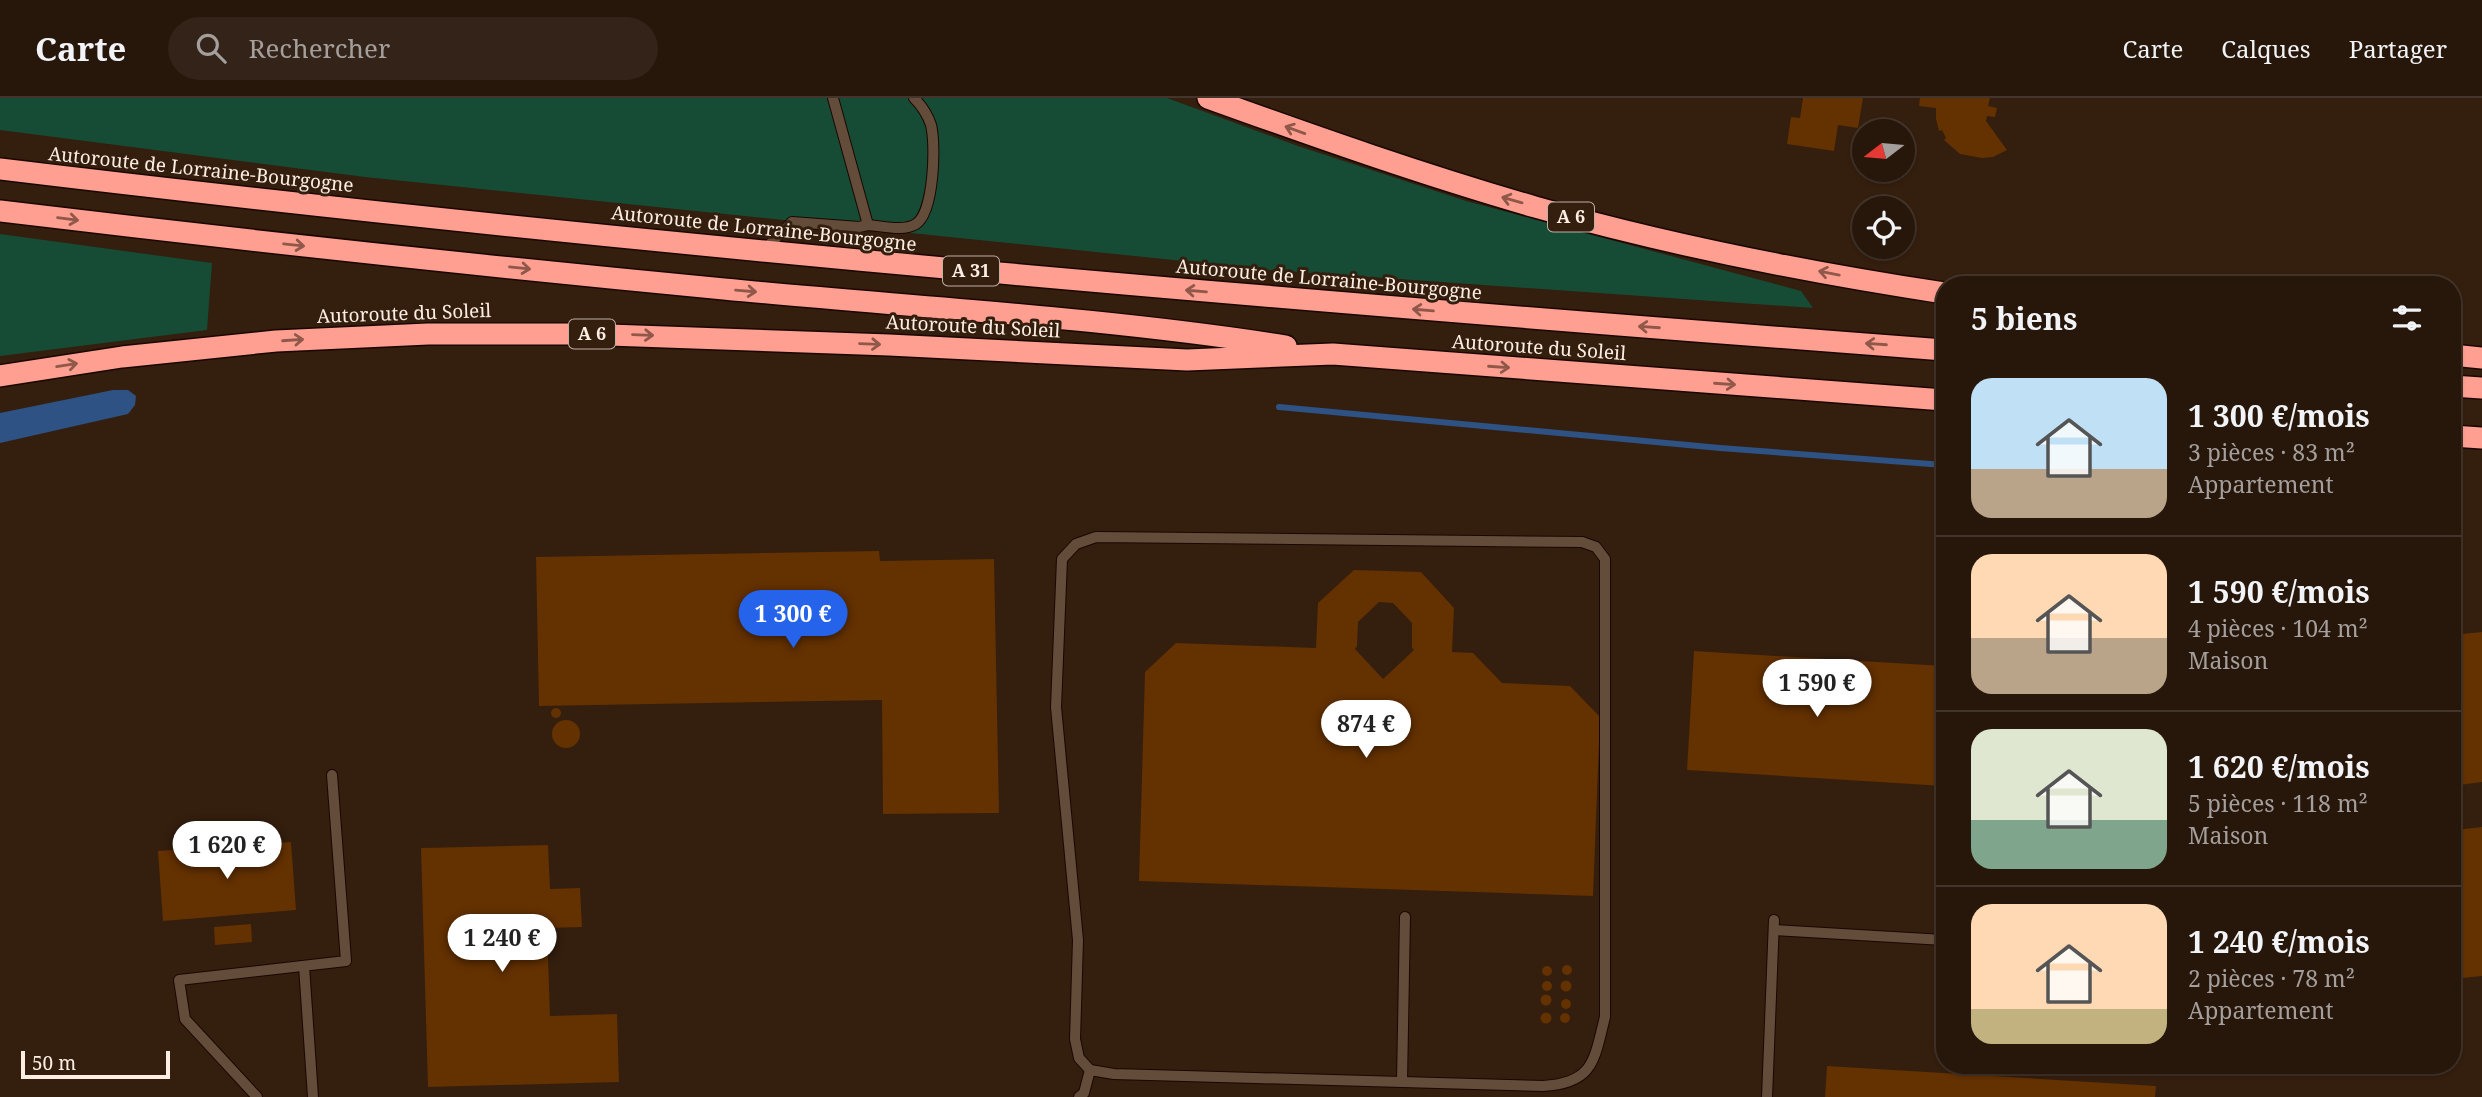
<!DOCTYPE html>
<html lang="fr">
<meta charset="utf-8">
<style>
body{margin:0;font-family:"Noto Serif",serif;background:#332318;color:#f1f3f6;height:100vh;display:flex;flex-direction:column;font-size:26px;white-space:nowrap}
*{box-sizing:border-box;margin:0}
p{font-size:23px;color:#a49f9c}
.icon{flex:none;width:38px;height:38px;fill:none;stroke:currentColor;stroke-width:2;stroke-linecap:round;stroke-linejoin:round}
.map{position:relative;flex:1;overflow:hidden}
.sheet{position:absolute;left:1936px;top:178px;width:525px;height:798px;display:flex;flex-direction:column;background:#27160a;border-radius:28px;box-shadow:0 2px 5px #0004,0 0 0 2px #43352b}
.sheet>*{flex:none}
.needle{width:46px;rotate:254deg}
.fabs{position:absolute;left:1852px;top:21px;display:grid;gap:14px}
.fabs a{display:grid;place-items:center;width:63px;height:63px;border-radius:50%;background:#27160a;box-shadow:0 2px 5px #0004,0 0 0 2px #43352b;font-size:35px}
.scale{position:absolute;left:21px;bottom:18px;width:149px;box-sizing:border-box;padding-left:7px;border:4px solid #fdede3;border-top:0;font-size:19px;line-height:24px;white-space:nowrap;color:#fdede3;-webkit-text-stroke:5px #341e0e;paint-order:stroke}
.price{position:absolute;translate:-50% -60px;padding:0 16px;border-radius:24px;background:#fff;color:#222;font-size:23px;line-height:46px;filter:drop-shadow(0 2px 4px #0008)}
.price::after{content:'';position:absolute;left:50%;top:42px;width:21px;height:16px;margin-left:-10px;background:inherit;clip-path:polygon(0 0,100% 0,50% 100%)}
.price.current{background:#2563eb;color:#fff}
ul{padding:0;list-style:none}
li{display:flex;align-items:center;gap:21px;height:175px;padding:0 35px}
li+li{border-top:2px solid #43352b}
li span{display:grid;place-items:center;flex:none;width:196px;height:140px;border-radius:21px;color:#555}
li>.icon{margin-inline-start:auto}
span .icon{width:84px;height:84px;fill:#fffc;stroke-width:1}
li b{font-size:30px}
h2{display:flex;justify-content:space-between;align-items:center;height:84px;padding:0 35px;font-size:30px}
header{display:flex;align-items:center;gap:42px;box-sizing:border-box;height:98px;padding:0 35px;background:#27160a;border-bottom:2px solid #43352b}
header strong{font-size:33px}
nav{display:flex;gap:38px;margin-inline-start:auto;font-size:24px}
.search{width:490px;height:63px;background:#332318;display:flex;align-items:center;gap:18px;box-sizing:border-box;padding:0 24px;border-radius:38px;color:#a49f9c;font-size:26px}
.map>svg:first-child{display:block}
.green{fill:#164c35}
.water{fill:#2d5283}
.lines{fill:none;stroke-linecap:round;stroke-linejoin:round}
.stream{stroke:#2d5283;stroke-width:6}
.building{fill:#643101;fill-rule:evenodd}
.lane-casing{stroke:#1a0700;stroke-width:12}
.highway-casing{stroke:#1a0700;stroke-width:24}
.lane{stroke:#644c3b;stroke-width:10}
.highway{stroke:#ff9f92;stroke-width:21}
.oneway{stroke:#8f5849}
.labels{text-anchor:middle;stroke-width:6;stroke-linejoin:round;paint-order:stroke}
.shield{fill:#341e0e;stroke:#c1afa3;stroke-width:2}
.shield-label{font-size:18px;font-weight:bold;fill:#fdede3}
.street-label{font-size:19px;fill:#fdede3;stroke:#341e0e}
</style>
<header>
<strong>Carte</strong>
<div class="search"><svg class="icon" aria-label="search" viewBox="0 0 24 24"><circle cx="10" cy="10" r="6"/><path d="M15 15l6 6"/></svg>Rechercher</div>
<nav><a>Carte</a><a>Calques</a><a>Partager</a></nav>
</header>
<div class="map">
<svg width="2482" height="999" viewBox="0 0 2482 999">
<rect width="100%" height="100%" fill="#341e0e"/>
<g class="green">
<path d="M0 0H1167L1298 48 1466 103 1801 193 1813 210 1271 172 365 79 0 32Z"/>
<path d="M0 136 212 165 207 232 0 258Z"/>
</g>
<path class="water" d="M113 292H128L136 298 135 307 128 316 0 345V315Z"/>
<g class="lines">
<path class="stream" d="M1279 309 1720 350 1944 367"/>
</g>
<g class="building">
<path d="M1803 0H1863L1858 30 1838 27 1834 53 1787 46 1791 19 1800 20Z"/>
<path d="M1920 0H1990L1988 8 1997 10 1995 19 1987 18 1986 23 2007 52 1993 59 1982 60 1960 56 1944 42 1946 40 1942 32 1939 33 1936 21V10L1919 8Z"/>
<path d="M879 453 880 463 994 461 999 715 883 716 882 602 539 608 536 459Z"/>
<path d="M1354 472 1421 474 1454 510 1452 554 1473 555 1502 585 1570 588 1600 619 1593 798 1139 783 1145 574 1176 545 1316 550 1318 505ZM1379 504 1393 505 1412 525V550L1414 552 1383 581 1355 551 1357 548 1358 524Z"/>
<path d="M2482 534V684L2452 688V537Z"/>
<path d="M1694 553 1944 568V688L1687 672Z"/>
<circle cx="556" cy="615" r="5"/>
<circle cx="566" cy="636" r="14"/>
<path d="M2452 718H2454L2455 732 2482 729V878L2452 881Z"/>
<path d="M291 744 296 812 163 823 158 753Z"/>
<path d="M548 747 550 791 580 790 582 829 547 830 550 918 617 916 619 984 428 989 421 750Z"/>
<path d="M251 826 252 844 215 847 214 829Z"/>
<circle cx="1567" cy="872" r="5"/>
<circle cx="1547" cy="873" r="5"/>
<circle cx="1566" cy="888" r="5.5"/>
<circle cx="1547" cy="888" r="5"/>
<circle cx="1546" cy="902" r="5.5"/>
<circle cx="1566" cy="906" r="5"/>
<circle cx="1546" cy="920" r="5.5"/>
<circle cx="1565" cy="920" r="5"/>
<path d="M1827 968 2156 988 2155 999H1825Z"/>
</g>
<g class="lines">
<g class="lane-casing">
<g id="lane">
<path d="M868 127C883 128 903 134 916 126 934 114 936 47 931 27 928 18 921 7 914 0"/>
<path d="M765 151 792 124 859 129 868 127 833 0"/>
<path d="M1096 439 1582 444 1596 449 1605 461V919C1594 962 1594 985 1543 988L1114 976 1090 972 1079 960 1075 941 1078 842 1056 609 1062 461 1076 446Z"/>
<path d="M1774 832 1944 842"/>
<path d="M304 868 313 999"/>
<path d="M1402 984 1405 819"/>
<path d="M257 999 185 921 179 882 346 863 332 677"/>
<path d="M1079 999 1084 995 1090 972"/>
<path d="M1767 999 1774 822"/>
</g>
</g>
<g class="highway-casing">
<g id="highway">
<path d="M1208 0C1316 39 1424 77 1535 109 1669 147 1806 174 1944 195"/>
<path d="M0 71C646 149 1295 203 1944 252"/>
<path d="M0 113C241 142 482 168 724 191 911 209 1100 219 1286 248"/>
<path d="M2452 257 2482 260"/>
<path d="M0 278 122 259 276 243 428 236H581L889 247 1187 262 1333 256 1944 302"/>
<path d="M2452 288 2482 290"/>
<path d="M2452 338 2482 340"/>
</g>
</g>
<use href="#lane" class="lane"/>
<use href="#highway" class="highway"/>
</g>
<defs><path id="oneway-shaft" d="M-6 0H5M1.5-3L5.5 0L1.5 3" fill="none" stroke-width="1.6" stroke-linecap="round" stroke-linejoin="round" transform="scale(1.75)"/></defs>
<g class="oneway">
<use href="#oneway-shaft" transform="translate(1295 32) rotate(-160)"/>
<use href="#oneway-shaft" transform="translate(1512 102) rotate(-164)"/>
<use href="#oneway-shaft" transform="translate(68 121) rotate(7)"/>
<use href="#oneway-shaft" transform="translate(294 147) rotate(6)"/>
<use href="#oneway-shaft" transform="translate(520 170) rotate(6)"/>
<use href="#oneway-shaft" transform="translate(1829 175) rotate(-169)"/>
<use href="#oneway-shaft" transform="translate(746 193) rotate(5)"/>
<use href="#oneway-shaft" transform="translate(1196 193) rotate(-175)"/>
<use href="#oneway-shaft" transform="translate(1423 212) rotate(-175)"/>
<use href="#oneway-shaft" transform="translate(1649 229) rotate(-176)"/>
<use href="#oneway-shaft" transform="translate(643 237) rotate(2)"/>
<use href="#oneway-shaft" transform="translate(293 242) rotate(-4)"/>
<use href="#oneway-shaft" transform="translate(870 246) rotate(2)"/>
<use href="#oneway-shaft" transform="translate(1876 246) rotate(-176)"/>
<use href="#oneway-shaft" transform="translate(67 267) rotate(-9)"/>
<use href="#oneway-shaft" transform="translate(1499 269) rotate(4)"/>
<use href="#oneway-shaft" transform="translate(1725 286) rotate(4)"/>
</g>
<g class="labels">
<g class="shield">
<rect x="1548" y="104.5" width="46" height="29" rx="5"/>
<rect x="943" y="158.5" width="56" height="29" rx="5"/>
<rect x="569" y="221.5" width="46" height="29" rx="5"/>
</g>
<g class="shield-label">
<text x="1571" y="125">A 6</text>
<text x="971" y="179">A 31</text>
<text x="592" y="242">A 6</text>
</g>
<g class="street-label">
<text transform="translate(201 71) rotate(6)" y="7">Autoroute de Lorraine-Bourgogne</text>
<text transform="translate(764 130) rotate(6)" y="7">Autoroute de Lorraine-Bourgogne</text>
<text transform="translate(1329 181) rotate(5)" y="7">Autoroute de Lorraine-Bourgogne</text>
<text transform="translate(404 215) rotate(-2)" y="7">Autoroute du Soleil</text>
<text transform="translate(973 228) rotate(3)" y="7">Autoroute du Soleil</text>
<text transform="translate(1539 249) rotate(4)" y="7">Autoroute du Soleil</text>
</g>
</g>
</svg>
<div class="fabs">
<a><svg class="needle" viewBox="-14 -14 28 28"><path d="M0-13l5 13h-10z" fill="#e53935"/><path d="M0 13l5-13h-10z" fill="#a49f9c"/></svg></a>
<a><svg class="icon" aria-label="locate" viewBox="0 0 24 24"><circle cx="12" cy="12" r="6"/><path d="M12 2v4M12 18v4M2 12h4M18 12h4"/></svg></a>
</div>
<div class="scale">50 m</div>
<b class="price current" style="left:793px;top:552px">1 300 €</b>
<b class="price" style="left:1817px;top:621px">1 590 €</b>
<b class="price" style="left:1366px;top:662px">874 €</b>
<b class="price" style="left:227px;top:783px">1 620 €</b>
<b class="price" style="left:502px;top:876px">1 240 €</b>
<section class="sheet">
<h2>5 biens<svg class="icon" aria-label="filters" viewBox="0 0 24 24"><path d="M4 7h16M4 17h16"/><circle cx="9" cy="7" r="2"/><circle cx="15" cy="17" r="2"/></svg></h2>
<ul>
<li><span style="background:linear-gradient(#bfe0f5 65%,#b9a48a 0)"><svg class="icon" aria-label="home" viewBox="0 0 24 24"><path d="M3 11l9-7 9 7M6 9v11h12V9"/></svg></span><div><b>1 300 €/mois</b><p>3 pièces · 83 m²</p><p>Appartement</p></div></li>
<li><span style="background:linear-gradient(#ffd9b3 60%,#b9a48a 0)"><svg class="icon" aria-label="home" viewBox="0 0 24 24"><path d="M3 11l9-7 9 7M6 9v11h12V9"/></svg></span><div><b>1 590 €/mois</b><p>4 pièces · 104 m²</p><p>Maison</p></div></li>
<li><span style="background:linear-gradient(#dfe7d0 65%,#7fa58c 0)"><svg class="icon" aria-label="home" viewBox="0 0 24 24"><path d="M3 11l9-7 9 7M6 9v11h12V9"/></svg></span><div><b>1 620 €/mois</b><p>5 pièces · 118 m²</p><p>Maison</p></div></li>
<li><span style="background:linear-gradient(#ffd9b3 75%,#c2b280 0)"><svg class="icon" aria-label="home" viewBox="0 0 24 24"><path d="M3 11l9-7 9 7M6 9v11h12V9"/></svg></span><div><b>1 240 €/mois</b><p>2 pièces · 78 m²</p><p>Appartement</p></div></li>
</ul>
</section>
</div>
